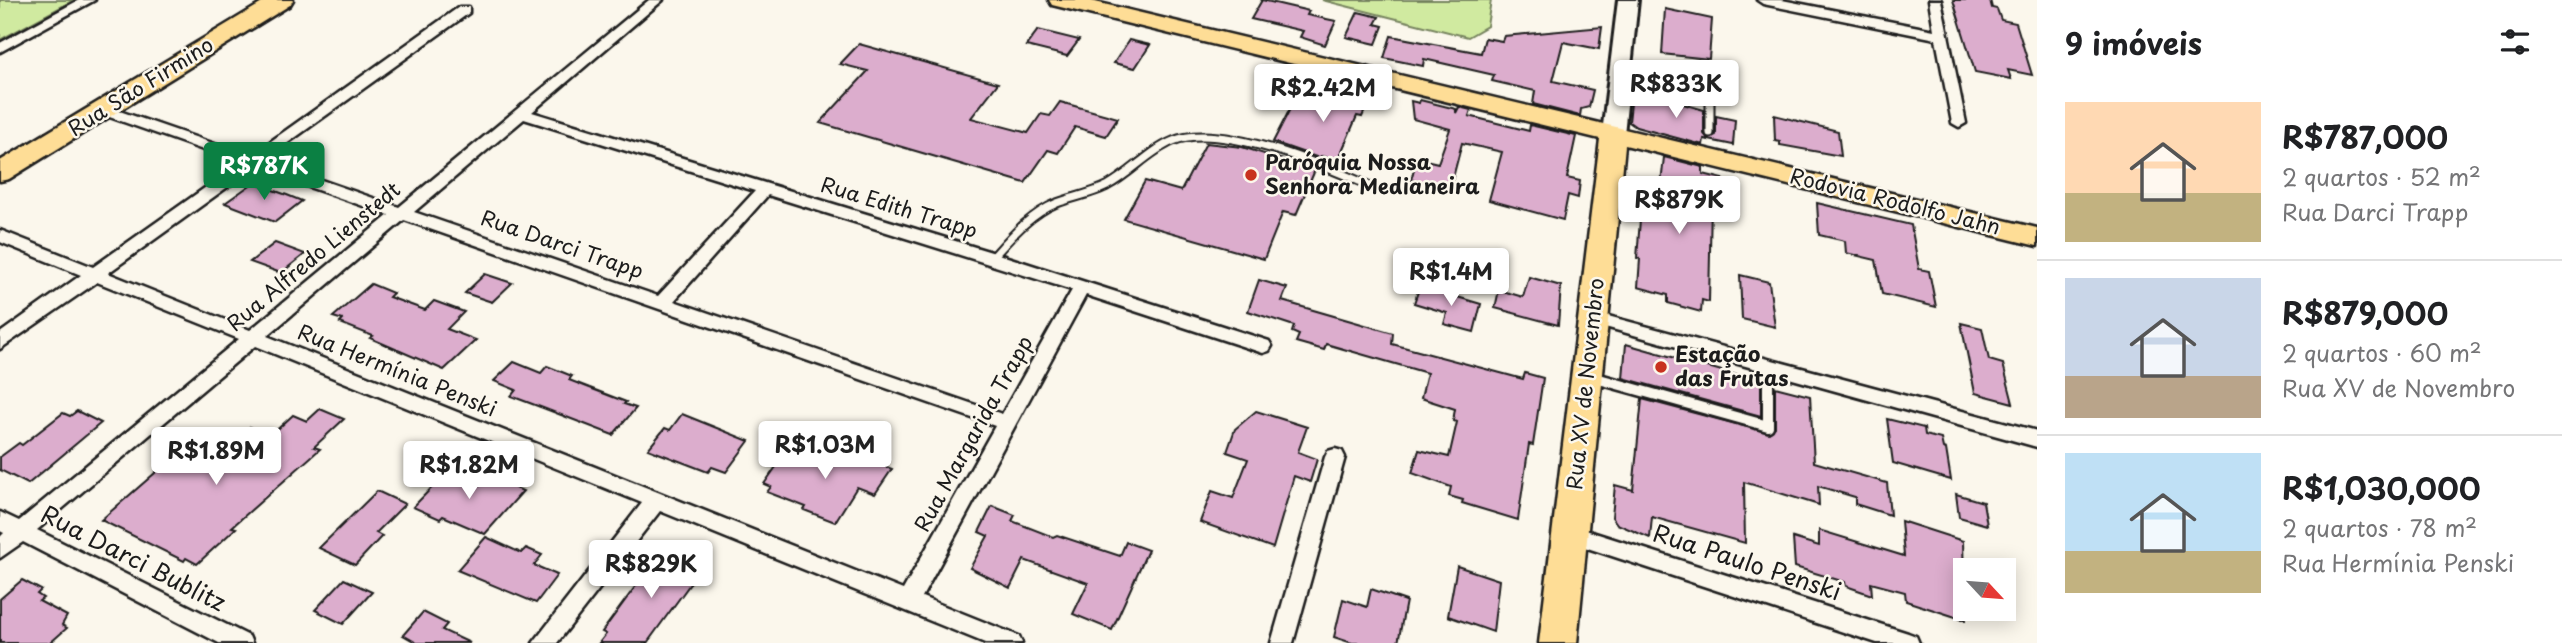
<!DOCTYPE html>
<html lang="pt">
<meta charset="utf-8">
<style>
body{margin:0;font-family:"Playpen Sans",sans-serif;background:#f6f6f6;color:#202124;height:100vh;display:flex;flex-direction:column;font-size:26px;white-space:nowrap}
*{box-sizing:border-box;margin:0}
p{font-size:23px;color:#757577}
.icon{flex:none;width:38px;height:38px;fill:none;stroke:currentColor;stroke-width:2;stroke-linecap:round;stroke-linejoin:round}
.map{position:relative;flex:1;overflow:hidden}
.side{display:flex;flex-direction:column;background:#fff;width:525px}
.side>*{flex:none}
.needle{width:46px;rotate:116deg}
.tools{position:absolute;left:1953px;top:558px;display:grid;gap:14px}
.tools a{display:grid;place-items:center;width:63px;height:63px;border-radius:0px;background:#fff;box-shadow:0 4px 18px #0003;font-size:35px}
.price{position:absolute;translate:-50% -60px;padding:0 16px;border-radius:7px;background:#fff;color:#222;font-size:23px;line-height:46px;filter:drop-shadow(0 2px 4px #0008)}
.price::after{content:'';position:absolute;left:50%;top:42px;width:21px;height:16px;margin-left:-10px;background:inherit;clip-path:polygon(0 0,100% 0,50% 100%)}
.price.on{background:#0b8043;color:#fff}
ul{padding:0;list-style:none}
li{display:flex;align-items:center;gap:21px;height:175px;padding:0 28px}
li+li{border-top:2px solid #e0e0e0}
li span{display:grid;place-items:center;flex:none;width:196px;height:140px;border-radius:0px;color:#555}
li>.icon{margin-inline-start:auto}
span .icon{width:84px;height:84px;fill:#fffc;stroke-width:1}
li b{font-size:30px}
h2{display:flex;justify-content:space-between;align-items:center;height:84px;padding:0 28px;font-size:30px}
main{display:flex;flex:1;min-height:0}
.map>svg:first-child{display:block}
.green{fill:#d0eaa0;stroke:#76835e;stroke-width:2}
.building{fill:#dcadcd;stroke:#1c1c1c;stroke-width:2}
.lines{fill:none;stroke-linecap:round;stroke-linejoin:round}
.lane-far1-casing{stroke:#1c1c1c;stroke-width:11}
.lane-casing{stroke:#1c1c1c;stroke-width:15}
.street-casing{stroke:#1c1c1c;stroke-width:5}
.secondary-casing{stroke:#1c1c1c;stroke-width:6}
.primary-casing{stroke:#1c1c1c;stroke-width:5}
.lane-far1{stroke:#fbf7ec;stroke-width:7}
.lane{stroke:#fbf7ec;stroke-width:10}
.street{fill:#fbf7ec;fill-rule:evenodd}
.secondary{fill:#fbf7ec;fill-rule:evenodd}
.primary{fill:#fedd96;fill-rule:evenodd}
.poi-dot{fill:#c8321e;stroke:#fbf7ec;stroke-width:2.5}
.labels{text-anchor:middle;stroke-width:5;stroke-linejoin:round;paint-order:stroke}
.street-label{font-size:21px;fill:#1c1c1c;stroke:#fbf7ec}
.poi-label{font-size:21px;font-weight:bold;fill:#1c1c1c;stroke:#fbf7ec;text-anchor:start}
.near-street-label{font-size:24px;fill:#1c1c1c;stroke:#fbf7ec}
</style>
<main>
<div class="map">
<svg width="2037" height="643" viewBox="0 0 2037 643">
<rect width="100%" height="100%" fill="#fbf7ec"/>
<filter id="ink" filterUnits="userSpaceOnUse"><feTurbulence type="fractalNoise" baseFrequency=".0143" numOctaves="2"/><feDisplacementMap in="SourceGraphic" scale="14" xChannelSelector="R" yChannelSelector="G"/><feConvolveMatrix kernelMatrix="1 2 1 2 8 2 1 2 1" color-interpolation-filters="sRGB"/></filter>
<g filter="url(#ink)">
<g class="green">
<path d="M0 0H74L0 40Z"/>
<path d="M1322 0H1491L1487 26 1468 37Z"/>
</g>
<g class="building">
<path d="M1262 0 1309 11 1307 15 1336 21 1325 45 1300 37 1303 31 1251 19Z"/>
<path d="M1953 0H1990L1992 8 1997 9 2001 20 2016 23 2032 75 2008 70 2011 79 1975 72Z"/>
<path d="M1665 9 1712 19 1709 59 1662 54Z"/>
<path d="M1358 12 1379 17 1375 24 1383 26 1376 44 1346 37Z"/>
<path d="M1602 27 1599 49 1563 42 1553 81 1593 90 1589 107 1581 109 1580 116 1533 104 1535 91 1492 81 1494 75 1424 59 1423 66 1384 58 1391 36 1481 53 1485 38 1502 41 1504 36Z"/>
<path d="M1038 30 1079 40 1067 56 1026 46Z"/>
<path d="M1129 40 1150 45 1135 68 1114 63Z"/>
<path d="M859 44 998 83 971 118 1028 133 1041 114 1050 116 1060 102 1118 118 1106 136 1075 127 1058 153 1048 150 1025 183 820 123 868 71 840 64Z"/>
<path d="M1343 84 1373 92 1362 117 1357 116 1338 160 1321 156 1319 158 1273 142 1295 99 1331 108Z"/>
<path d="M1635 90 1704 110V134L1708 139 1716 135V116L1735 120 1733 145 1704 139 1703 145 1636 127 1629 122 1632 94H1634Z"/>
<path d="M1420 100 1456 109V113L1459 107 1471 110 1469 116 1529 131 1530 125 1576 136 1567 178 1580 181 1578 198 1568 195 1563 220 1489 200 1502 152 1462 143 1450 189 1411 180 1417 158 1438 163 1450 129 1413 119 1411 101 1419 103Z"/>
<path d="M1774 115 1838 131 1841 156 1780 145V142L1775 141Z"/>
<path d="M1206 143 1242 147 1315 170 1296 215 1283 212 1264 259 1124 219 1145 181 1181 191Z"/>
<path d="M1664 157 1703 167V174L1723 179 1722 193 1713 194V203H1711L1709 302 1702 300 1701 312 1668 303V295L1638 287 1640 259 1637 258 1641 207 1658 211Z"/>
<path d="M253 183 287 195 302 201 275 222 225 203Z"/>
<path d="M1817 203 1911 225 1919 269 1929 271 1936 307 1882 294 1876 260 1846 253 1845 241 1819 235Z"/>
<path d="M275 243 305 254 281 273 250 262Z"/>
<path d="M485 274 512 283 492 302 465 293Z"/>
<path d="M1740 275 1769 282 1775 327 1742 319Z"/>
<path d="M1529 277 1561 286 1558 325 1495 308 1499 290 1523 297Z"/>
<path d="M1259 280 1287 288 1282 301 1393 333 1392 344 1523 379 1525 373 1543 378 1533 445 1529 444 1518 520 1462 503 1463 500 1449 496 1451 487 1412 473 1419 450 1449 457 1457 422 1453 421 1455 409 1421 398 1427 373 1326 344 1324 350 1296 342 1299 335 1292 332 1294 326 1248 311Z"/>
<path d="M371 284 393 293 389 297 425 310 434 301 464 312 447 329 476 340 444 370 370 338 373 336 340 323 343 320 333 317Z"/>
<path d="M1420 286 1481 304 1474 332 1444 324 1447 313 1414 303Z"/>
<path d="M1961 323 1982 328 1989 360 2003 364 2013 403 1975 393Z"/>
<path d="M1626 344 1761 382V416L1623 378Z"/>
<path d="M514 362 541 373 547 366 572 376 569 380 626 402 624 404 636 408 613 435 543 408 511 396 516 390 494 381Z"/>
<path d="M1775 387 1810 396 1814 462 1887 483 1890 515 1855 504V497L1818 486 1819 505 1744 482 1745 543 1652 517 1650 538 1617 524 1612 517 1615 485 1633 490 1642 399 1769 433 1775 427Z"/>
<path d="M320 409 344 419 314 447 320 449 232 527 236 528 197 564 186 558 184 561 101 520 163 466 158 464 179 445 214 459 250 427 270 436 293 415 307 421Z"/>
<path d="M77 411 101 423 28 484 0 470V457L19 443 22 445 63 413 70 416Z"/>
<path d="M1256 411 1307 427 1298 452 1317 459 1310 482 1294 476 1273 548 1200 522 1212 491 1233 498 1248 459 1227 452 1235 429Z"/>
<path d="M682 414 749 441 726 472 712 467 708 472 648 449 665 428 670 430Z"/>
<path d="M1887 419 1924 428 1925 435 1941 439 1943 448 1946 449 1951 480 1893 463Z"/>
<path d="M836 448 892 469 875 494 857 487 835 522 804 510 806 507 767 492 771 487 764 484 785 454 792 457 797 449 828 460Z"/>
<path d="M448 471 480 485 489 476 523 491 485 534 443 516 440 519 413 507Z"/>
<path d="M377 491 405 504 376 533 382 536 355 565 319 548Z"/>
<path d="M1956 494 1983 502 1987 525 1959 517Z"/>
<path d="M992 506 1015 515 1012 521 1053 537 1057 535 1120 556 1126 542 1148 550 1112 630 1073 614 1088 583 1024 560 1010 588 970 568 988 536 979 532Z"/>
<path d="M1901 521 1963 541 1965 620 1906 601 1905 592 1871 583 1872 595 1846 586 1845 582 1795 567 1793 538 1819 546V530L1904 556Z"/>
<path d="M486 537 521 553 526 548 542 555 534 565 557 575 536 603 457 570Z"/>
<path d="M663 549 703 566 647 643H599L606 634 602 632Z"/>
<path d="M1457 566 1499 580 1493 632 1448 616Z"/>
<path d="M344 579 372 592 343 624 315 610Z"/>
<path d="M22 580 41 590 37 594 43 598 39 601 67 616 62 625 67 628 50 643H0V599Z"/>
<path d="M1371 589 1406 601 1398 643H1352L1334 637 1343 599 1367 607Z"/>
<path d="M423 612 447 624 442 630 470 643H417L403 635Z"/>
</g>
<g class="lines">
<g class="lane-far1-casing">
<g id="lane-far1">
<path d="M1620 73 1706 94 1710 97V133"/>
<path d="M992 258C1011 237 1030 214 1057 203 1073 197 1091 194 1107 186 1131 173 1149 151 1173 141 1218 121 1325 166 1368 185"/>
</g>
</g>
<g class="lane-casing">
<path id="lane" d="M1592 377 1768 426V375L1764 365"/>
</g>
<g class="street-casing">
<g id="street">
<path d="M79 0H95L0 52V43Z"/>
<path d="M649 0H663L532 112 998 254 1269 341 1272 346 1269 351 1263 353 1086 295 922 597 1019 636 1022 643H985L660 511 557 643H533L642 503 255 346 37 530 249 636 252 643H219L23 542 0 558V537L4 533 0 531V512L19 521 239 339 97 282 0 349V333L81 275 0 242V230L93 267 240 163 98 113 96 110 98 107H108L250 156 459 7H469V13L264 160 399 207ZM524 119 755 191 658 296 414 212ZM254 168 389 215 250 330 108 273ZM768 195 1072 290 1002 414 674 301ZM404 220 995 426 903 590 267 336Z"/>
<path d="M1757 0H1782L1934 30 1929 0H1941L1966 123 1959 127 1952 123 1936 39 1763 4Z"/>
<path d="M1593 312 2037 431V447L1587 322 1584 318 1587 314Z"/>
<path d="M1335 449 1342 451 1345 457 1293 643H1271L1325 457 1328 451Z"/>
<path d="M1570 525 1908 633 1916 636 1919 643H1877L1563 540 1560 534 1563 528Z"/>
</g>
</g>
<g class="secondary-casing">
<path id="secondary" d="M1618 0H1638L1624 134 1621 139H1605L1602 134Z"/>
</g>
<g class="primary-casing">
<g id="primary">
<path d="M267 0H293L290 5 9 179 0 181V161Z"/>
<path d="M1049 0H1087L2037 228V246L1625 145 1577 643H1539L1600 139 1052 5Z"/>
</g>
</g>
<use href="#lane-far1" class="lane-far1"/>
<use href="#lane" class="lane"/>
<use href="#street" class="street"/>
<use href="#secondary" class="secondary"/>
<use href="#primary" class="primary"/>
</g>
</g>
<g class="poi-dot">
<circle cx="1251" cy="175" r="7"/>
<circle cx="1661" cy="367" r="7"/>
</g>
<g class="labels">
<g class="street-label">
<text transform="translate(141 87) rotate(-32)" y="7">Rua São Firmino</text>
<text transform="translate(1895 202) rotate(14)" y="7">Rodovia Rodolfo Jahn</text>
<text transform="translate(899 208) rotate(17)" y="7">Rua Edith Trapp</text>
<text transform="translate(562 245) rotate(19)" y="7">Rua Darci Trapp</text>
<text transform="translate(314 257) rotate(-40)" y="7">Rua Alfredo Lienstedt</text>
<text transform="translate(397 371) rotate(22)" y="7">Rua Hermínia Penski</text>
<text transform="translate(1586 384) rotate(-84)" y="7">Rua XV de Novembro</text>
<text transform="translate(974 434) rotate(-61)" y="7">Rua Margarida Trapp</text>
</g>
<g class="poi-label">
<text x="1265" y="170">Paróquia Nossa<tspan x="1265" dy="24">Senhora Medianeira</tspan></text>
<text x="1675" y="362">Estação<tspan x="1675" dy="24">das Frutas</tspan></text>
</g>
<g class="near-street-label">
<text transform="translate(133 559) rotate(27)" y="8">Rua Darci Bublitz</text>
<text transform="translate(1747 563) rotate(18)" y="8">Rua Paulo Penski</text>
</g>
</g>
</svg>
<div class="tools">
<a><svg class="needle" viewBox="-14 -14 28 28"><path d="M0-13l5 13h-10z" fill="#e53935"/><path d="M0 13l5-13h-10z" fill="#757577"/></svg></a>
</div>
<b class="price" style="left:1676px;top:120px">R$833K</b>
<b class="price" style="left:1323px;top:124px">R$2.42M</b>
<b class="price on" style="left:264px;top:202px">R$787K</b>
<b class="price" style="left:1679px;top:236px">R$879K</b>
<b class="price" style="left:1451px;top:308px">R$1.4M</b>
<b class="price" style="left:825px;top:481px">R$1.03M</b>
<b class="price" style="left:216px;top:487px">R$1.89M</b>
<b class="price" style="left:469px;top:501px">R$1.82M</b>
<b class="price" style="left:651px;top:600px">R$829K</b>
</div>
<section class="side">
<h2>9 imóveis<svg class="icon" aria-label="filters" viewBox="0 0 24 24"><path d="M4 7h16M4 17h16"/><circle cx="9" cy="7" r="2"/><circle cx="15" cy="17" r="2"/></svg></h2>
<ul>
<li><span style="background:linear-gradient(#ffd9b3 65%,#c2b280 0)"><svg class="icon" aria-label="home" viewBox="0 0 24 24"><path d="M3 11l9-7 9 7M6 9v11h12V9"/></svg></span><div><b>R$787,000</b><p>2 quartos · 52 m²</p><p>Rua Darci Trapp</p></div></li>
<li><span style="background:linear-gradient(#c9d6e8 70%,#b9a48a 0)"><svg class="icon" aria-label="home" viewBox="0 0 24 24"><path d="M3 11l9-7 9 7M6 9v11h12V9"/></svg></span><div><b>R$879,000</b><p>2 quartos · 60 m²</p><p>Rua XV de Novembro</p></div></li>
<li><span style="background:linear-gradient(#bfe0f5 70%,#c2b280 0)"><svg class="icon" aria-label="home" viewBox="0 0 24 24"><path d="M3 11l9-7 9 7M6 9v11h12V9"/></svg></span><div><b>R$1,030,000</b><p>2 quartos · 78 m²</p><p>Rua Hermínia Penski</p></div></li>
</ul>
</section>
</main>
